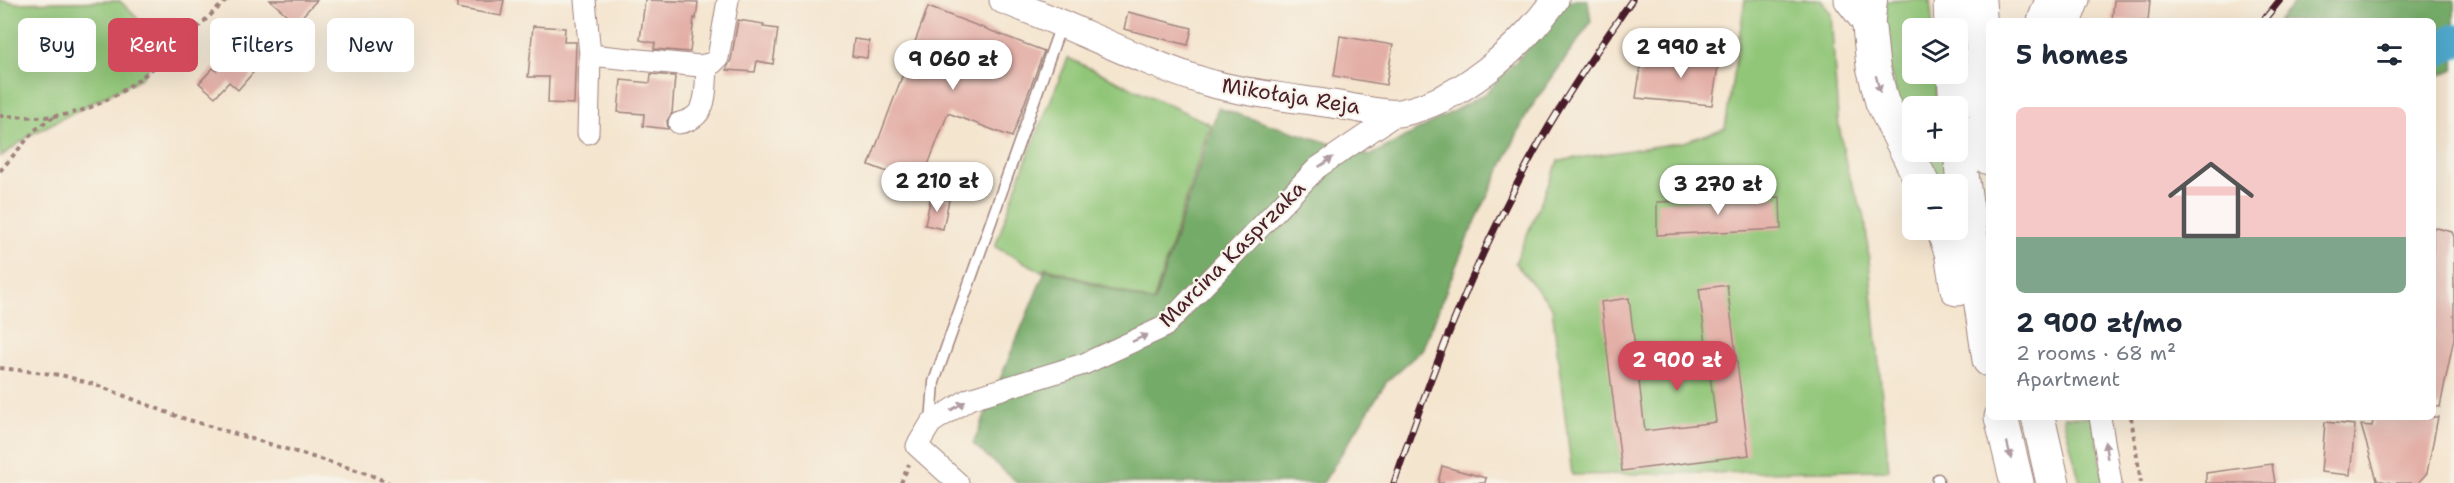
<!DOCTYPE html>
<meta charset="utf-8">
<style>
body{margin:0;font-family:"Shantell Sans",sans-serif;background:#f6f6f7;color:#1f2937;height:100vh;display:flex;flex-direction:column;font-size:22px;white-space:nowrap}
*{box-sizing:border-box;margin:0}
p{font-size:20px;color:#747a83}
.icon{flex:none;width:33px;height:33px;fill:none;stroke:currentColor;stroke-width:2;stroke-linecap:round;stroke-linejoin:round}
.map{position:relative;flex:1;overflow:hidden}
.panel{position:absolute;left:1986px;top:18px;width:450px;height:402px;display:flex;flex-direction:column;background:#fff;border-radius:9px;box-shadow:0 6px 24px #0002}
.panel>*{flex:none}
.banner{position:absolute;left:18px;top:18px;width:570px;height:54px;display:flex;gap:12px}
.buttons{position:absolute;left:1902px;top:18px;display:grid;gap:12px}
.buttons a{display:grid;place-items:center;width:66px;height:66px;border-radius:9px;background:#fff;box-shadow:0 6px 24px #0002;font-size:30px}
.price{position:absolute;translate:-50% -51px;padding:0 14px;border-radius:21px;background:#fff;color:#222;font-size:20px;line-height:39px;filter:drop-shadow(0 2px 3px #0008)}
.price::after{content:'';position:absolute;left:50%;top:36px;width:18px;height:14px;margin-left:-9px;background:inherit;clip-path:polygon(0 0,100% 0,50% 100%)}
.price.on{background:#d1495b;color:#fff}
ul{padding:0;list-style:none}
li{display:grid;align-content:center;gap:12px;height:318px;padding:0 30px}
li+li{border-top:2px solid #e0e1e3}
li span{display:grid;place-items:center;height:186px;border-radius:9px;color:#555}
li>.icon{margin-inline-start:auto}
span .icon{width:108px;height:108px;fill:#fffc;stroke-width:1}
li b{font-size:26px}
h2{display:flex;justify-content:space-between;align-items:center;height:72px;padding:0 30px;font-size:26px}
.pill{padding:0 21px;border-radius:9px;background:#fff;box-shadow:0 6px 24px #0002;font-size:21px;line-height:54px}
.pill.on{background:#d1495b;color:#fff}
.map>svg:first-child{display:block}
.green{fill:#91c678;stroke:#6e7252;stroke-width:1.5}
.forest{fill:#74ab68;stroke:#5f654a;stroke-width:1.5}
.lines{fill:none;stroke-linecap:round;stroke-linejoin:round}
.river{stroke:#4fa8cc;stroke-width:34}
.building{fill:#e3aea6}
.service-casing{stroke:#9f827d;stroke-width:13}
.minor-casing{stroke:#9f827d;stroke-width:23}
.tertiary-casing{stroke:#9f827d;stroke-width:29}
.secondary-casing{stroke:#9f827d;stroke-width:32}
.primary-casing{stroke:#9f827d;stroke-width:35}
.path{stroke:#9f827d;stroke-width:4;stroke-dasharray:4.5 4.5;stroke-linecap:butt}
.service{stroke:#fff;stroke-width:10}
.minor{stroke:#fff;stroke-width:21}
.tertiary{stroke:#fff;stroke-width:27}
.secondary{stroke:#fff;stroke-width:30}
.primary{stroke:#fff;stroke-width:33}
.rail-casing{stroke:#4a1f2b;stroke-width:7}
.rail{stroke:#f7f3e8;stroke-width:4.5;stroke-dasharray:14;stroke-linecap:butt}
.oneway{fill:#ae9aa0}
.labels{text-anchor:middle;stroke-width:4.5;stroke-linejoin:round;paint-order:stroke}
.street-label{font-size:21px;fill:#4a1f2b;stroke:#f7f3e8}
</style>
<div class="map">
<svg width="2454" height="483" viewBox="0 0 2454 483">
<rect width="100%" height="100%" fill="#f7f3e8"/>
<filter id="ink" filterUnits="userSpaceOnUse"><feTurbulence type="fractalNoise" baseFrequency=".0167" numOctaves="2"/><feDisplacementMap in="SourceGraphic" scale="12" xChannelSelector="R" yChannelSelector="G"/><feConvolveMatrix kernelMatrix="1 2 1 2 8 2 1 2 1" color-interpolation-filters="sRGB"/></filter>
<filter id="wash" filterUnits="userSpaceOnUse"><feTurbulence type="fractalNoise" baseFrequency=".008" numOctaves="4" result="noise"/><feDisplacementMap in="SourceGraphic" scale="24" xChannelSelector="R" yChannelSelector="G"/><feGaussianBlur stdDeviation="1.35" result="paint"/><feColorMatrix in="noise" values="0 0 0 0 0 0 0 0 0 0 0 0 0 0 0 0 0 1.4 0 .05"/><feComposite in="paint" operator="in"/></filter>
<g filter="url(#wash)">
<rect width="100%" height="100%" fill="#f4e5cf"/>
<g class="green">
<path d="M0 0 16 3 120 1 154 35 162 50 141 78 32 134 0 157Z"/>
<path d="M1745 0H1821L1831 14 1838 120 1847 170 1865 218 1889 470 1572 475 1552 307 1515 263 1558 161 1684 142 1725 128Z"/>
<path d="M1894 0H1930L1933 28H1912V74H1935L1937 106H1912V135L1901 110 1886 57 1883 2Z"/>
<path d="M1068 58 1210 124 1153 302 1045 267 1043 272 995 247 1021 173Z"/>
<path d="M1920 152H1940L1947 168 1948 184H1936Z"/>
<path d="M2063 417H2094L2104 483 2080 482Z"/>
</g>
<g class="forest">
<path d="M1568 0H1588L1591 22 1528 112 1467 239 1422 350 1387 381 1323 483H1018L973 444 1046 269 1154 303 1218 108 1370 156 1485 94 1551 24Z"/>
<path d="M2297 0H2454V70L2433 78V21H2278Z"/>
</g>
<g class="lines">
<path class="river" d="M2433 52 2454 41"/>
</g>
<g id="blocks">
<g class="building">
<path d="M270 0H317L296 23Z"/>
<path d="M457 0H504L501 16 457 8Z"/>
<path d="M645 0 698 2 696 19 694 18 690 52 654 49 655 43 640 40Z"/>
<path d="M2114 0H2150L2148 21H2112Z"/>
<path d="M928 7 1044 51 1012 137 948 113 928 165 935 168 927 187 869 165Z"/>
<path d="M1128 12 1192 28 1188 45 1124 29Z"/>
<path d="M738 20 764 24 763 27 778 29 773 64 757 61 755 72 726 70 731 60Z"/>
<path d="M533 26 565 28 564 42H576L574 104 548 103 549 77H528Z"/>
<path d="M250 33 271 52 238 90 229 82 215 97 199 83 213 68 216 71Z"/>
<path d="M1340 36 1393 45 1386 85 1334 76Z"/>
<path d="M854 39 869 41 867 58 852 56Z"/>
<path d="M1687 48 1720 53 1712 105 1636 98 1642 59 1684 65Z"/>
<path d="M651 74 675 76 672 113 667 121 668 129 643 126 644 114 618 112 621 80 650 83Z"/>
<path d="M931 196 949 200 943 229 925 225Z"/>
<path d="M1780 197 1781 229 1657 235V202Z"/>
<path d="M2433 227 2452 232 2454 237V338L2440 407 2433 406Z"/>
<path d="M1727 285 1749 455 1622 471 1601 302 1629 298 1645 431 1716 422 1699 289Z"/>
<path d="M2374 417H2438L2427 473 2418 483H2392L2377 480 2361 425 2372 426Z"/>
<path d="M2325 422 2355 425 2350 475 2321 472Z"/>
<path d="M2272 464 2275 483H2206V473Z"/>
<path d="M1442 466 1486 478 1485 483H1438Z"/>
</g>
</g>
</g>
<g filter="url(#ink)">
<use href="#blocks" fill-opacity="0" stroke="#9f827d" stroke-width="1.5"/>
<g class="lines">
<g class="service-casing">
<g id="service">
<path d="M931 423 934 382 1061 25"/>
<path d="M1938 479V483"/>
</g>
</g>
<g class="minor-casing">
<g id="minor">
<path d="M585 0 590 55 588 133"/>
<path d="M2071 21 2079 0"/>
<path d="M590 55 700 66 713 63 718 58 728 0"/>
<path d="M679 123C710 118 705 90 707 65"/>
<path d="M2100 417 2111 483"/>
<path d="M958 483 917 446 931 423 969 399 1084 364 1164 327 1317 168 1398 113"/>
</g>
</g>
<g class="tertiary-casing">
<g id="tertiary">
<path d="M1003 0C1071 25 1136 60 1206 82 1244 93 1292 98 1332 104 1348 106 1385 115 1399 113 1460 102 1520 48 1555 0"/>
<path d="M1848 0 1869 27"/>
</g>
</g>
<g class="secondary-casing">
<path id="secondary" d="M1869 27 1872 0"/>
</g>
<g class="primary-casing">
<g id="primary">
<path d="M1950 0 1951 28"/>
<path d="M1979 0 1989 158"/>
<path d="M2044 21 2052 0"/>
<path d="M1869 27 1873 66 1882 102 1923 184"/>
<path d="M1954 74 1956 106"/>
<path d="M1958 128 1962 174 1989 360"/>
<path d="M1943 230 1951 252 1957 289"/>
<path d="M2001 417 2017 483"/>
<path d="M2038 417 2053 483"/>
</g>
</g>
<g class="path">
<path d="M0 116C18 116 37 118 55 116 125 109 178 43 227 0"/>
<path d="M0 171 35 130 55 116"/>
<path d="M0 368 61 375 99 386 179 417 366 473 389 483"/>
<path d="M2131 417 2141 483"/>
<path d="M901 483 909 464"/>
</g>
<use href="#service" class="service"/>
<use href="#minor" class="minor"/>
<use href="#tertiary" class="tertiary"/>
<use href="#secondary" class="secondary"/>
<use href="#primary" class="primary"/>
<g class="rail-casing">
<g id="rail">
<path d="M2263 21 2280 0"/>
<path d="M1394 483C1431 373 1472 267 1527 165 1558 107 1595 53 1632 0"/>
</g>
</g>
<use href="#rail" class="rail"/>
</g>
<defs><path id="oneway-solid" d="M-6-.8H1V-3.2L6.5 0L1 3.2V.8H-6Z" transform="scale(1.5)"/></defs>
<g class="oneway">
<use href="#oneway-solid" transform="translate(1878 84) rotate(76)"/>
<use href="#oneway-solid" transform="translate(1326 162) rotate(-34)"/>
<use href="#oneway-solid" transform="translate(1140 338) rotate(-25)"/>
<use href="#oneway-solid" transform="translate(958 406) rotate(-31)"/>
<use href="#oneway-solid" transform="translate(2009 450) rotate(76)"/>
<use href="#oneway-solid" transform="translate(2106 450) rotate(-99)"/>
</g>
</g>
<g class="labels">
<g class="street-label">
<text transform="translate(1291 96) rotate(9)" y="7">Mikołaja Reja</text>
<text transform="translate(1232 254) rotate(-45)" y="7">Marcina Kasprzaka</text>
</g>
</g>
</svg>
<div class="buttons">
<a><svg class="icon" aria-label="layers" viewBox="0 0 24 24"><path d="M12 4l9 5-9 5-9-5zM3 14l9 5 9-5"/></svg></a>
<a>+</a>
<a>−</a>
</div>
<b class="price" style="left:1681px;top:79px">2 990 zł</b>
<b class="price" style="left:953px;top:91px">9 060 zł</b>
<b class="price" style="left:937px;top:213px">2 210 zł</b>
<b class="price" style="left:1718px;top:216px">3 270 zł</b>
<b class="price on" style="left:1677px;top:392px">2 900 zł</b>
<div class="banner">
<a class="pill">Buy</a>
<a class="pill on">Rent</a>
<a class="pill">Filters</a>
<a class="pill">New</a>
</div>
<section class="panel">
<h2>5 homes<svg class="icon" aria-label="filters" viewBox="0 0 24 24"><path d="M4 7h16M4 17h16"/><circle cx="9" cy="7" r="2"/><circle cx="15" cy="17" r="2"/></svg></h2>
<ul>
<li><span style="background:linear-gradient(#f6c9c9 70%,#7fa58c 0)"><svg class="icon" aria-label="home" viewBox="0 0 24 24"><path d="M3 11l9-7 9 7M6 9v11h12V9"/></svg></span><div><b>2 900 zł/mo</b><p>2 rooms · 68 m²</p><p>Apartment</p></div></li>
</ul>
</section>
</div>
